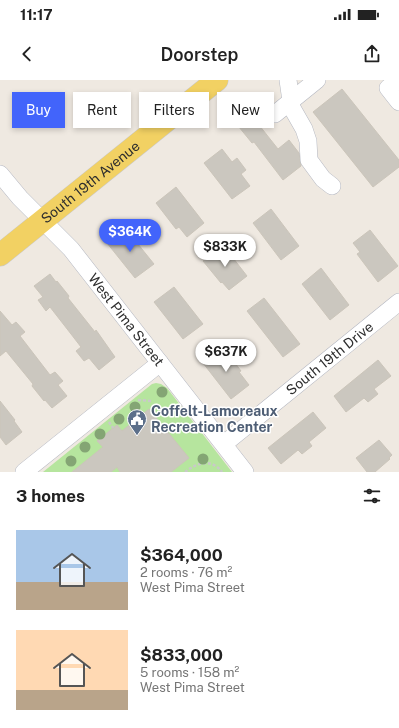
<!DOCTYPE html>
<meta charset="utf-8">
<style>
body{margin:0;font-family:"Public Sans",sans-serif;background:#f6f6f6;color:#222;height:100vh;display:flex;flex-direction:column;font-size:15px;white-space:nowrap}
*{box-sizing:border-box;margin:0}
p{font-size:13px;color:#767676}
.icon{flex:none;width:22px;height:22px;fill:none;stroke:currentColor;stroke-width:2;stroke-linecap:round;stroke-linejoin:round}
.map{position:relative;height:392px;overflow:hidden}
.details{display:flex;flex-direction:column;background:#fff;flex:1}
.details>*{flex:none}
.top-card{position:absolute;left:12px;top:12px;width:375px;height:36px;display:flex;gap:8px}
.price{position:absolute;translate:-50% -34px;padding:0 9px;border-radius:14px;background:#fff;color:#222;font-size:13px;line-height:26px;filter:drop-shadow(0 1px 2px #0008)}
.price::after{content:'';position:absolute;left:50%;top:24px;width:12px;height:9px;margin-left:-6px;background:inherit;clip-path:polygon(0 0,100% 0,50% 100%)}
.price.on{background:#4264fb;color:#fff}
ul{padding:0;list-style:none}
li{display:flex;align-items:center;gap:12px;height:100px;padding:0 16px}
li span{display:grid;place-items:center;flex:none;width:112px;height:80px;border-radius:0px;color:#555}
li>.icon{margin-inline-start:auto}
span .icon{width:48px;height:48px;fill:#fffc;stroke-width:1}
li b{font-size:17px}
h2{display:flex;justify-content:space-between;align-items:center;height:48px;padding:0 16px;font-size:17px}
.tag{padding:0 14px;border-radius:0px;background:#fff;box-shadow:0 2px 6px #0003;font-size:14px;line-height:36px}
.tag.on{background:#4264fb;color:#fff}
.status{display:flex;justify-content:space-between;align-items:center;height:28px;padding:0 20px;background:#fff;direction:ltr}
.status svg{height:11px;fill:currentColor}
header{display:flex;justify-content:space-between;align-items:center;height:52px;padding:0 16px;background:#fff;font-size:18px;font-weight:600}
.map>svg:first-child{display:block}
.green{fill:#b6e59e}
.building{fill:#cbc7bf;stroke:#cbc5ba}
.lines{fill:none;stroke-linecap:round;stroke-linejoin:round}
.minor-casing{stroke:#b4b7c1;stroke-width:18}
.major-casing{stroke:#c9c9c9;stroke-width:23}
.path{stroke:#c9c9c9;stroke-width:2.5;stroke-dasharray:3 2;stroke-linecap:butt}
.minor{stroke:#fff;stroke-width:17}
.major{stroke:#f2d163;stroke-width:22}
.tree{fill:#84a574}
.labels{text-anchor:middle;stroke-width:3;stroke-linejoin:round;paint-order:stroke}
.street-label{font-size:14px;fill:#2e2e2e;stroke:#fff}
.service-label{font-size:14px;font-weight:bold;fill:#4e5e75;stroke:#fff;text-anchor:start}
</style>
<div class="status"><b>11:17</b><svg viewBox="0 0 49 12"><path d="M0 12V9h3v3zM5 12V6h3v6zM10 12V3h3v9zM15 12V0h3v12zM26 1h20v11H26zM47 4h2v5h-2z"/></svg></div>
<header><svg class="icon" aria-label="back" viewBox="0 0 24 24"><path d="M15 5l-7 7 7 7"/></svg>Doorstep<svg class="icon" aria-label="share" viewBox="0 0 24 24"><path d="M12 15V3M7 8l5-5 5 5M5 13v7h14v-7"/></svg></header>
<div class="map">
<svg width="399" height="392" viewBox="0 0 399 392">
<rect width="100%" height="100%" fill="#efe9e1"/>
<path class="green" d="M156 303 161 304 167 308 232 392H43L152 304Z"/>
<g class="building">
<path d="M342 9 399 80V87L373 107 313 32Z"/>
<path d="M244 26 278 69 289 60 299 73 301 86 283 100 254 62 252 63 230 36Z"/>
<path d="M222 69 232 82 237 78 246 90 241 94 250 106 232 119 204 83Z"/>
<path d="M176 107 204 143 187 157 179 147 176 149 156 123Z"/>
<path d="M271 129 299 166 281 180 253 143Z"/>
<path d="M125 148 154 184 135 198 107 163Z"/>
<path d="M370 150 398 186 378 202 357 174 360 172 353 163Z"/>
<path d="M223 165 247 196 229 210 222 202 221 203 203 181Z"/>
<path d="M321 188 349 225 330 240 302 204Z"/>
<path d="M50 194 56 202 57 201 69 216 68 218 95 252 96 250 115 277 99 290 89 278 84 281 76 271 81 267 71 254 50 227 46 231 38 220 43 217 34 206Z"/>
<path d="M174 207 203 244 183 259 154 222Z"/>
<path d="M264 218 300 264 283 277 247 231Z"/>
<path d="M0 231 12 245 16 242 25 252 20 256 50 295 55 292 63 301 58 305 67 316 52 328 45 320 44 321 32 306 33 304 6 271 0 276Z"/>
<path d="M223 267 241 291 239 292 249 305 231 319 203 283Z"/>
<path d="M378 280 391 296 374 309 378 314 368 322 364 318 346 332 334 316Z"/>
<path d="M0 321 15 340 14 341 22 352 6 365 0 357Z"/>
<path d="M149 329 189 378 171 392H120L117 387 111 392H72L103 367 97 361 117 345 122 351Z"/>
<path d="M313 332 326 348 309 362 312 366 302 374 298 370 281 384 268 368Z"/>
<path d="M379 360 392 375 389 378 390 379 375 392H367L356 378Z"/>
</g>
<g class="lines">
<g class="minor-casing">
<g id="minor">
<path d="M288 0 292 28 304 49 308 61 309 80 323 99 332 106"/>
<path d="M398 0 388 8 399 22"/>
<path d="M275 34 317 0"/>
<path id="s1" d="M0 94 20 118 71 169 245 392"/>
<path id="s2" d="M224 364 399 222"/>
<path d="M24 392 160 283"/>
</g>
</g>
<g class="major-casing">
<g id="major">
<path id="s3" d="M0 175 217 0"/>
</g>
</g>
<g class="path">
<path d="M138 320 152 321"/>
<path d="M109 342 113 348"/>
<path d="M185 392C196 383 212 378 222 392"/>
</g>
<use href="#minor" class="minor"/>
<use href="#major" class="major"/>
</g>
<g class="tree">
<circle cx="162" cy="312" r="5.5"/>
<circle cx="135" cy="327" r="5.5"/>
<circle cx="119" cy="339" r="5.5"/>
<circle cx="100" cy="354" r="5.5"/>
<circle cx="85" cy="367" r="5.5"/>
<circle cx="203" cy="379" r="5.5"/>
<circle cx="71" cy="381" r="5.5"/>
</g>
<defs>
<g id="civic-pin" transform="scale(1)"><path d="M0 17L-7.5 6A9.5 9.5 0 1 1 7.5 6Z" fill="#5c6f8a" stroke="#fff"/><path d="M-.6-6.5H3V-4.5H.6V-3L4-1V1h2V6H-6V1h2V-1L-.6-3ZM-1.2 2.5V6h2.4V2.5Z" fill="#fff"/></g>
</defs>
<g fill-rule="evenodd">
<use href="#civic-pin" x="137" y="339"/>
</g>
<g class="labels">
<g class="street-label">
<text dy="5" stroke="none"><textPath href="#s3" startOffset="116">South 19th Avenue</textPath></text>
<text dy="5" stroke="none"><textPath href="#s1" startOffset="193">West Pima Street</textPath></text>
<text dy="5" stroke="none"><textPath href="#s2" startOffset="136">South 19th Drive</textPath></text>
</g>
<g class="service-label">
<text x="151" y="336">Coffelt-Lamoreaux<tspan x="151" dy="16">Recreation Center</tspan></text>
</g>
</g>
</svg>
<b class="price on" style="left:130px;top:173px">$364K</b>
<b class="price" style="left:225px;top:188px">$833K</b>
<b class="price" style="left:226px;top:293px">$637K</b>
<div class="top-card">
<a class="tag on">Buy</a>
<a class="tag">Rent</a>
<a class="tag">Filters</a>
<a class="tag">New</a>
</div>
</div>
<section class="details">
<h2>3 homes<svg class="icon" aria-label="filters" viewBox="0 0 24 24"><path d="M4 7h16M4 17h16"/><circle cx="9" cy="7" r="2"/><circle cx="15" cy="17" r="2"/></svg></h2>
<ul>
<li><span style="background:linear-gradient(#a9c7e8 65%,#b9a48a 0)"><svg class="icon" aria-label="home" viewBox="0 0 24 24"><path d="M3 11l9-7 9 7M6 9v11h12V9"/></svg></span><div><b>$364,000</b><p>2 rooms · 76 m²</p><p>West Pima Street</p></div></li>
<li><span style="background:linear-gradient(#ffd9b3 75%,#b9a48a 0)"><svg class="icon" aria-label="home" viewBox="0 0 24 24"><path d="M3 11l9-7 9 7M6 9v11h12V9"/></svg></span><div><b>$833,000</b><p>5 rooms · 158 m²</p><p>West Pima Street</p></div></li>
</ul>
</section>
